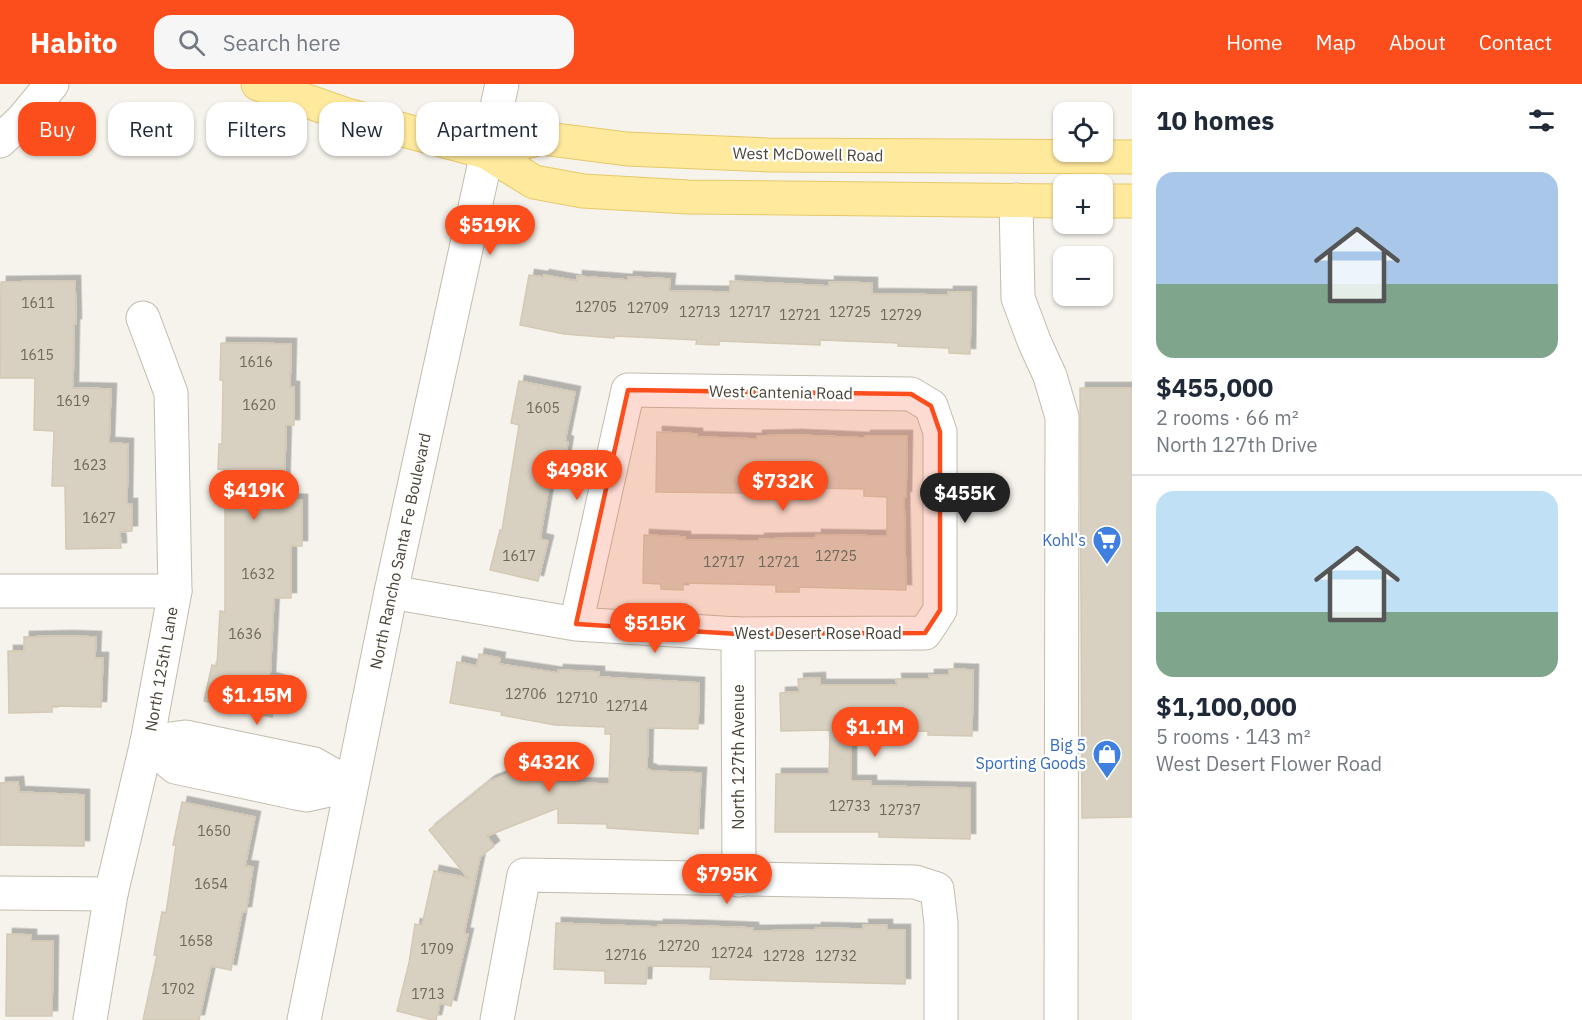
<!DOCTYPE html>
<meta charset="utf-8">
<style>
body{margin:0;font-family:"IBM Plex Sans",sans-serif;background:#f6f6f7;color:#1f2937;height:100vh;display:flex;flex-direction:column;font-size:22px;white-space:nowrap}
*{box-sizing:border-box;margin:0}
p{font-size:20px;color:#747a83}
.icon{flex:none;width:33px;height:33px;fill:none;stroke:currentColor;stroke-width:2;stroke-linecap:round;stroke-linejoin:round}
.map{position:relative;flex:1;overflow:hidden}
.drawer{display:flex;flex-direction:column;background:#fff;width:450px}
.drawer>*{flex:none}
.top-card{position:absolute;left:18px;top:18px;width:570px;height:54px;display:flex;gap:12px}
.controls{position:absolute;left:1053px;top:18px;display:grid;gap:12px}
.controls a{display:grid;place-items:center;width:60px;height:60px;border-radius:12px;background:#fff;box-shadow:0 2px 4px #0004;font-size:30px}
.price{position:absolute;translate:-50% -51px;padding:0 14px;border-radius:21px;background:#fc4d1d;color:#fff;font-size:20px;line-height:39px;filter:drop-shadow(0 2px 3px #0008)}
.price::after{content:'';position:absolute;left:50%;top:36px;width:18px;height:14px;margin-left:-9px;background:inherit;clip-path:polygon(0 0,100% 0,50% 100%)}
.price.current{background:#222;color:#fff}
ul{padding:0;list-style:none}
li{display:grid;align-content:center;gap:12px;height:318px;padding:0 24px}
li+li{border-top:2px solid #e0e1e3}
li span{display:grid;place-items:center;height:186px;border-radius:18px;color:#555}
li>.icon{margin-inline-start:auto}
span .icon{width:108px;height:108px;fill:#fffc;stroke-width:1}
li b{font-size:26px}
h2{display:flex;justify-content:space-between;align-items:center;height:72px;padding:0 24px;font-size:26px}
.chip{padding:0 21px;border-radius:18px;background:#fff;box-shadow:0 2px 4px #0004;font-size:21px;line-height:54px}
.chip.current{background:#fc4d1d;color:#fff}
header{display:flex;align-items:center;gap:36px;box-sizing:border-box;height:84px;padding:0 30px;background:#fc4d1d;color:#fff}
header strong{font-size:28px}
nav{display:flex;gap:33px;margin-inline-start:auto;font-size:21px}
.search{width:420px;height:54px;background:#f6f6f7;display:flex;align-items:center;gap:15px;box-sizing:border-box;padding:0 21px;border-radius:18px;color:#747a83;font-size:22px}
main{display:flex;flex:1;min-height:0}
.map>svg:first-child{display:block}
.building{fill:#d8d0c1;stroke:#d3c9b4;stroke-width:1.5;filter:url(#shadow)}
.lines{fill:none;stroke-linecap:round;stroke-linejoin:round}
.minor-casing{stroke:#c2bcae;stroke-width:35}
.major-casing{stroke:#e6c96a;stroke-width:35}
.minor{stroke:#fff;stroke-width:33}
.major{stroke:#ffe99c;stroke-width:33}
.marked{fill:#fc4d1d;fill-opacity:0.2;stroke:#fc4d1d;stroke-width:4.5;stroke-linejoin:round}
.labels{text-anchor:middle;stroke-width:4.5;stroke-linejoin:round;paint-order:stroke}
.number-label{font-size:14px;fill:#6e685b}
.street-label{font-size:16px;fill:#4b4539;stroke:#fff}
.shop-label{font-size:16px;fill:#366cbe;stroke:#fff;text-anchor:end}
</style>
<header>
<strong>Habito</strong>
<div class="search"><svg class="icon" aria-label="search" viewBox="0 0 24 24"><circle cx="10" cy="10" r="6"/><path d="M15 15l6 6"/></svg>Search here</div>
<nav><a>Home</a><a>Map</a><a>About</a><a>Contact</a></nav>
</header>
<main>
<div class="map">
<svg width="1132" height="936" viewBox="0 0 1132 936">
<defs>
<filter id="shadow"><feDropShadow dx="5.5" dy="-5.5" stdDeviation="0" flood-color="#0004"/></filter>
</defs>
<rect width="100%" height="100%" fill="#f6f3ec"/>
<g class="building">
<path d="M529 191 543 193 544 191 577 197V192L628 196V193L670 195 669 207 730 208V197L829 202V198L872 199V210L948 211V208H971L970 270 949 269V264L898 262V259L820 256V261L719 257V261L696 260 697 256 615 252 614 254 564 250 520 241Z"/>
<path d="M75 197 76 240H74L73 304 111 305 109 359 128 360 127 420H132V447L120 448 121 464 66 465 65 402H52L54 347 34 346 35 294H0L1 198Z"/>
<path d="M221 259 291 260 290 303H294V341H286L284 415 302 416V462H291V514H274L270 594 281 597 272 633 204 617 212 581 217 582 220 527 225 528V386L218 385 219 360H222L223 296H220Z"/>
<path d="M519 297 575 308 565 357 568 358 561 398 550 396 540 455 548 457 538 497 490 486 500 446H502L519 341 511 339Z"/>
<path d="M1080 304H1132V733L1082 734Z"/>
<path d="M657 348 697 350V353L757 355V352L796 351 865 354V352H907L906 413H904L906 506 799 503V508H776V501L683 499V506L661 505V500L643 499 644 451 685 453V456L759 457V455L816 454V451L887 452V413L864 412V405L816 404V394L747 396V409L656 408Z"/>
<path d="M68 552 96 553 95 574H103L101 623 52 622V628L9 629 8 567H24V553Z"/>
<path d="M479 570 500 574 499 580 558 589V586L599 588V593L699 599 698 645 648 644 647 685 651 686V687L701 689 698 750 607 744V740L558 739V724L487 752 494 762 480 773 464 850H468L451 922 440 919 436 936H432L397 927 409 879 415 840 422 841 434 787 468 794 429 746 490 697 524 684 530 698 609 700 611 650H605V643L555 641 501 631 502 628 450 619 457 578 477 582Z"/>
<path d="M949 585 973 586 972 652 928 651V647L870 648V652H851V697H871V702L970 704V755L879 753V748H775L776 690H829L830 646 781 647 780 609 799 608 798 595 820 594V601H897L896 595H929V591H949Z"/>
<path d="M18 698 19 708 84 711V762L0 761V699Z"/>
<path d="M182 718 255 733 245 782 253 783 246 828H242L231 886 211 882 199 936H143L157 871H154L162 828 166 829 176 761H173Z"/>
<path d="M556 839 658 843V841L701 842 753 844V847L816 846V844L864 845 863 841H887V846H905V900L710 895 711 883 647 882 646 900 605 899V887L554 885Z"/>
<path d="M7 850 31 851V857H53L52 932H6Z"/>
</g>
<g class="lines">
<g class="minor-casing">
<g id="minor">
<path d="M0 57 22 36 52 0"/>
<path d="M1016 116 1018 214 1034 257 1050 292 1062 333 1061 936"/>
<path d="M0 507H175"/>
<path d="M391 508 576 540 738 550 925 549 940 526V348L931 322 911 310 628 306 576 540"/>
<path d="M738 550 739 796"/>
<path d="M147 658 175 683 296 709 307 711 351 701"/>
<path d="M147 658 185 653 314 680 351 701"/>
<path d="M0 809 111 810"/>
<path d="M90 936 111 810 147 658 175 507 171 309 143 234"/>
<path d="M304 936 391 508 502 0"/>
<path d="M497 936 524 791 915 798 937 805 941 839V936"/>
</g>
</g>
<g class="major-casing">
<g id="major">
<path d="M258 0 347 31 486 68 534 98 583 107 688 113 1064 117"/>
<path d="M486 68 541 54 627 65 768 71 1132 73"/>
<path d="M1102 117H1132"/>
</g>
</g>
<use href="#minor" class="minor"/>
<use href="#major" class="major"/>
</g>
<path class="marked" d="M628 306 911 310 931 322 940 348V526L925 549 738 550 576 540Z"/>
<defs>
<g id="supermarket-pin" transform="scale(1.5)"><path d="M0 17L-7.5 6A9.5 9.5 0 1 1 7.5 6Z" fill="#3f7fe0" stroke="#fff"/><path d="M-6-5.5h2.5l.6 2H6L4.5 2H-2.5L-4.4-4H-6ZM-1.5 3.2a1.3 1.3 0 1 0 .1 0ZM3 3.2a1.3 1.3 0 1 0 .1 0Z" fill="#fff"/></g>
<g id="shop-pin" transform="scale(1.5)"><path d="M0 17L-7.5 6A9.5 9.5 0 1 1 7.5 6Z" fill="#3f7fe0" stroke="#fff"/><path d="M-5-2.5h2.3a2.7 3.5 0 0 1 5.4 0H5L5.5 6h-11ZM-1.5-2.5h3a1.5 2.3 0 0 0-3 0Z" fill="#fff"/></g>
</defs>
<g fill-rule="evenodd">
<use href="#supermarket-pin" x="1107" y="456"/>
<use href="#shop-pin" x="1107" y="670"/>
</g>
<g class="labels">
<g class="number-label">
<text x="38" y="224">1611</text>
<text x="596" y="228">12705</text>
<text x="648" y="229">12709</text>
<text x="700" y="233">12713</text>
<text x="750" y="233">12717</text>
<text x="850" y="233">12725</text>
<text x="800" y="236">12721</text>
<text x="901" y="236">12729</text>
<text x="37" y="276">1615</text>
<text x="256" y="283">1616</text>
<text x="73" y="322">1619</text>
<text x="259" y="326">1620</text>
<text x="543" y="329">1605</text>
<text x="90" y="386">1623</text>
<text x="99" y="439">1627</text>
<text x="519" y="477">1617</text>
<text x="836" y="477">12725</text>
<text x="724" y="483">12717</text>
<text x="779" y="483">12721</text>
<text x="258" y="495">1632</text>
<text x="245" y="555">1636</text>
<text x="526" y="615">12706</text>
<text x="577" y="619">12710</text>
<text x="627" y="627">12714</text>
<text x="850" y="727">12733</text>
<text x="900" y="731">12737</text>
<text x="214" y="752">1650</text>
<text x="211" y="805">1654</text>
<text x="196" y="862">1658</text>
<text x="679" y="867">12720</text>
<text x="437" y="870">1709</text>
<text x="732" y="874">12724</text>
<text x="626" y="876">12716</text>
<text x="784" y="877">12728</text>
<text x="836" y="877">12732</text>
<text x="178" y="910">1702</text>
<text x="428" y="915">1713</text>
</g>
<g class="street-label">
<text transform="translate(808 70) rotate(1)" y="6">West McDowell Road</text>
<text transform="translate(781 308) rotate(1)" y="6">West Cantenia Road</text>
<text transform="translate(400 467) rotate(-78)" y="6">North Rancho Santa Fe Boulevard</text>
<text x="818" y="555">West Desert Rose Road</text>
<text transform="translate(161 585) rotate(-80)" y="6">North 125th Lane</text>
<text transform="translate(738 673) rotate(-90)" y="6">North 127th Avenue</text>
</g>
<g class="shop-label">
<text x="1086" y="462">Kohl's</text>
<text x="1086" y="667">Big 5<tspan x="1086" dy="18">Sporting Goods</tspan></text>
</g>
</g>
</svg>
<div class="controls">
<a><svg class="icon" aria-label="locate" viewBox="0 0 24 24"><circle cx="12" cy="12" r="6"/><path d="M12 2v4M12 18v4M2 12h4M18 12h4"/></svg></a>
<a>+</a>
<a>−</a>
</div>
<b class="price" style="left:490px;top:172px">$519K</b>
<b class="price" style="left:577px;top:417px">$498K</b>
<b class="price" style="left:783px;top:428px">$732K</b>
<b class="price" style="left:254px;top:437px">$419K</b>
<b class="price current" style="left:965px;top:440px">$455K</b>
<b class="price" style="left:655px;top:570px">$515K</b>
<b class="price" style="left:257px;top:642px">$1.15M</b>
<b class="price" style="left:875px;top:674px">$1.1M</b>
<b class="price" style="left:549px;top:709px">$432K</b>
<b class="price" style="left:727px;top:821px">$795K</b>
<div class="top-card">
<a class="chip current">Buy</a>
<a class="chip">Rent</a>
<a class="chip">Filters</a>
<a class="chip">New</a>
<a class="chip">Apartment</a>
</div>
</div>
<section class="drawer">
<h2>10 homes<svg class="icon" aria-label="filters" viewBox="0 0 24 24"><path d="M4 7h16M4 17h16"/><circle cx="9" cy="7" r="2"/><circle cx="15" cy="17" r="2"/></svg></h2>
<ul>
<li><span style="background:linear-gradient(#a9c7e8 60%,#7fa58c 0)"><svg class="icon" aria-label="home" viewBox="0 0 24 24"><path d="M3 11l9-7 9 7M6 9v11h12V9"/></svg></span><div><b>$455,000</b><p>2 rooms · 66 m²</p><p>North 127th Drive</p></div></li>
<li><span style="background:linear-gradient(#bfe0f5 65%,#7fa58c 0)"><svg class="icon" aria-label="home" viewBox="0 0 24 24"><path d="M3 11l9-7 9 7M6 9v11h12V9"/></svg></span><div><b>$1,100,000</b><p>5 rooms · 143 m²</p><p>West Desert Flower Road</p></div></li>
</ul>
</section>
</main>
